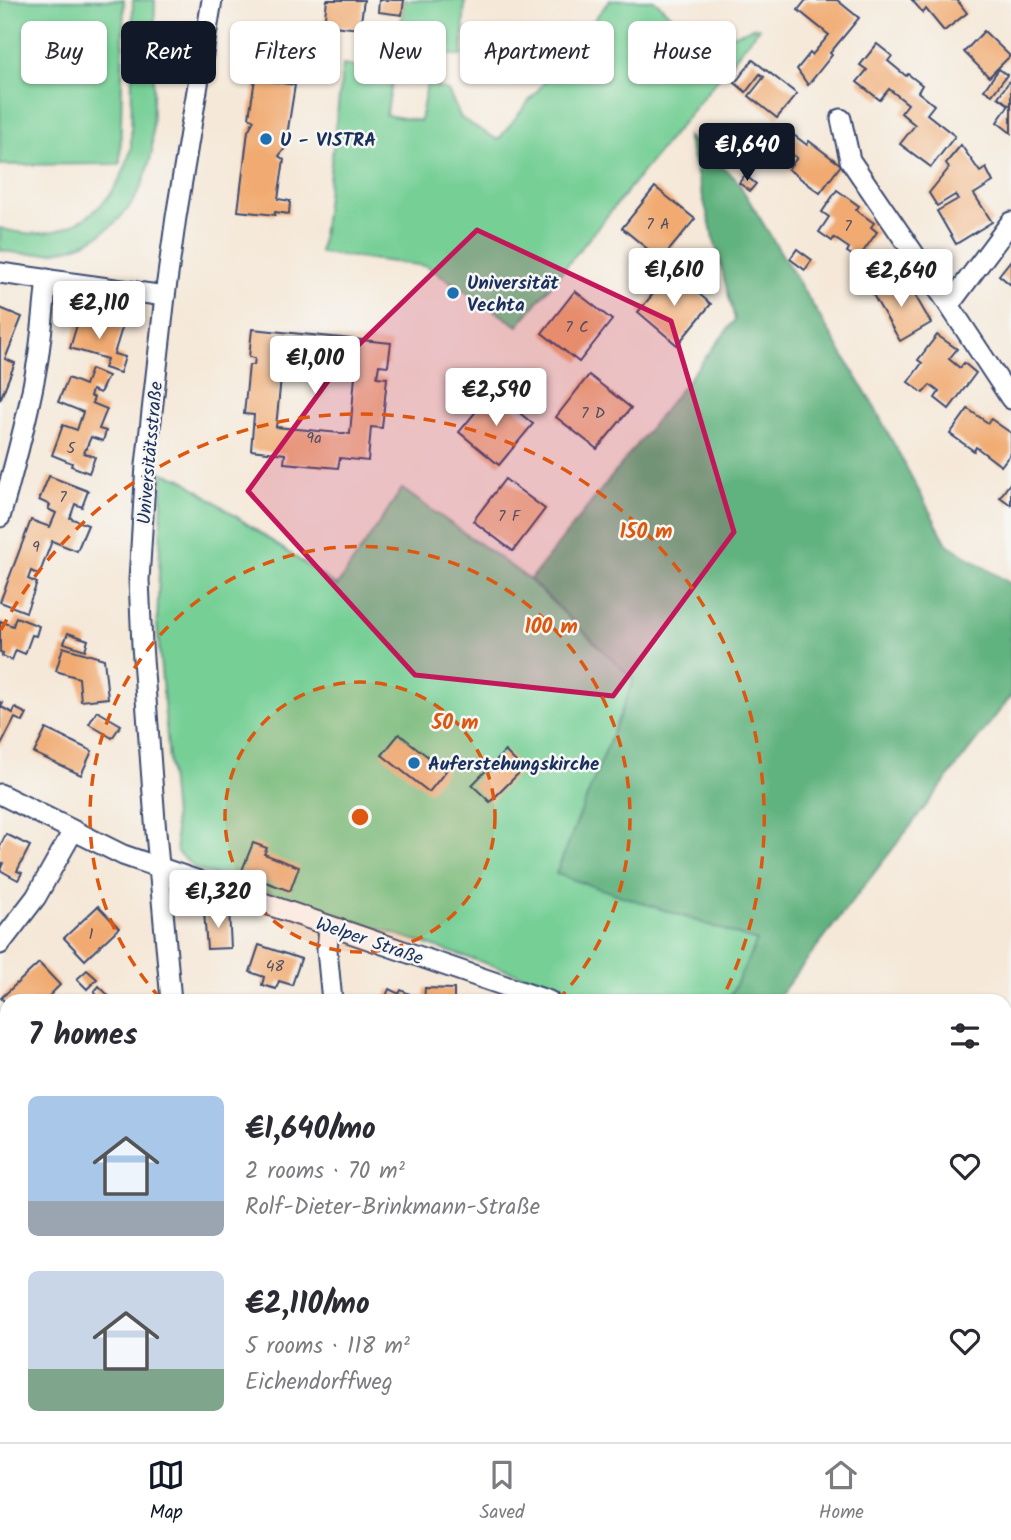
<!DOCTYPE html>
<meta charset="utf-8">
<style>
body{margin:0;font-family:Kalam,sans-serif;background:#f7f7f7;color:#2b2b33;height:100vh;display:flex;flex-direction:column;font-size:26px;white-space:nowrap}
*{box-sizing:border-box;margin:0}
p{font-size:23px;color:#7c7c81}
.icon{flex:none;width:38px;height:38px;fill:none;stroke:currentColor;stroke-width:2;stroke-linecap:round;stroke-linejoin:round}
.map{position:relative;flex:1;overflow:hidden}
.details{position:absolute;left:0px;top:994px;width:1012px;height:448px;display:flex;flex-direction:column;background:#fff;border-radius:21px 21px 0 0;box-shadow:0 2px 5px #0004}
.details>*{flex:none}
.top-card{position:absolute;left:21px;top:21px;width:970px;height:63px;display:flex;gap:14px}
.price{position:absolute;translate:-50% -60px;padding:0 16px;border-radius:7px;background:#fff;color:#222;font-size:23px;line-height:46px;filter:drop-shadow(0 2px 4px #0008)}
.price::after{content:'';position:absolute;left:50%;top:42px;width:21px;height:16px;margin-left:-10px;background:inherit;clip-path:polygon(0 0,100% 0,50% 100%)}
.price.active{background:#111827;color:#fff}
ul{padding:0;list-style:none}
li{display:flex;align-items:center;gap:21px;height:175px;padding:0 28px}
li span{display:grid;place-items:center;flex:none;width:196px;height:140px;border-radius:10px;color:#555}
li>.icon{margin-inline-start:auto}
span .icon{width:84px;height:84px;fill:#fffc;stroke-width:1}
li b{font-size:30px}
h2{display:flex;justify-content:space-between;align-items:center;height:84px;padding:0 28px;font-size:30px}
.pill{padding:0 24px;border-radius:10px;background:#fff;box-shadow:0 2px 5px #0004;font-size:24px;line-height:63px}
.pill.active{background:#111827;color:#fff}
.menu{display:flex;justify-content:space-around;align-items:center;height:98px;border-top:2px solid #e1e1e2;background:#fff;font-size:19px;color:#7c7c81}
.menu a{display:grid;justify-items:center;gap:4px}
.menu .active{color:#111827}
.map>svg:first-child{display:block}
.green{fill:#76cf95;stroke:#487f7a;stroke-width:2}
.forest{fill:#60b27e;stroke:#3e706e;stroke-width:2}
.building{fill:#f1ab72;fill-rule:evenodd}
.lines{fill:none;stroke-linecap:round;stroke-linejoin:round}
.minor-casing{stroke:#3c4b70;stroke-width:23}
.minor{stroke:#fff;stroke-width:19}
.marked{fill:#c2185b;fill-opacity:0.2;stroke:#c2185b;stroke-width:5;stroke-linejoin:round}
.ring{fill:none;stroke:#de5710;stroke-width:3.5;stroke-dasharray:12 9}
.poi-dot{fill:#1f6fb2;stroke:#f6f6f2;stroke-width:2.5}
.labels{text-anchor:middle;stroke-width:5;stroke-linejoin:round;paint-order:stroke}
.number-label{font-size:16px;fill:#504e63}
.poi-label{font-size:19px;font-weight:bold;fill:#1b2f5e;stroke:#f6f6f2;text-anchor:start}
.street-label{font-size:19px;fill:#1b2f5e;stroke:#f6f6f2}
.centre{fill:#de5710;stroke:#f6f6f2;stroke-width:3.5}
.ring-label{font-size:21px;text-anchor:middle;font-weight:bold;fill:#de5710;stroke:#f6f6f2;stroke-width:5;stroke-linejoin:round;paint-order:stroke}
</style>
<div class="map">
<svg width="1011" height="1442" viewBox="0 0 1011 1442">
<rect width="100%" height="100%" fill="#f6f6f2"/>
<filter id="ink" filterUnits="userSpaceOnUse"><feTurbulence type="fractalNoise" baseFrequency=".0143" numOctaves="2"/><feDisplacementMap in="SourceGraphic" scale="14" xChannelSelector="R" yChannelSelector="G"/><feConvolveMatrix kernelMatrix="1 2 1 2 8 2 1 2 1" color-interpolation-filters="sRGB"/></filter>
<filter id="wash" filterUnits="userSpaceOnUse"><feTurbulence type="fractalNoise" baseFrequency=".00686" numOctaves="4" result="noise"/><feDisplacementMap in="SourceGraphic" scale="28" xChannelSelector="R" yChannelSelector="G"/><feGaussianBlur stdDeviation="1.57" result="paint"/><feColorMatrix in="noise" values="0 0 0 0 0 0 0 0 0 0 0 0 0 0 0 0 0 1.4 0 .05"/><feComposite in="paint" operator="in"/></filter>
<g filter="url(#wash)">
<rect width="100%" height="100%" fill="#f5e8d8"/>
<g class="green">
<path d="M0 0H124L120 164 0 165Z"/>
<path d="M133 0H155L152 152C149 165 146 177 140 189 113 242 57 263 0 250V228C62 248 117 210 131 149Z"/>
<path d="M404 0H465L462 56 398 47Z"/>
<path d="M610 0H654L693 35 699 28C721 44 732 35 755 27L759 28 518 326 426 266 320 253 343 65 394 74 386 115 420 121 427 84 448 91 461 118 498 140Z"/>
<path d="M163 473 182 479 337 586 402 489 530 580 634 680 557 874 757 941 728 1001H601L196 869 177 852 157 624Z"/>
<path d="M1005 1170 1011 1172V1442H491L492 1435H1004Z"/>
</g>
<g class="forest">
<path d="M687 136 736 179 871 401 947 544 1011 584V696L775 1001H728L757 941 556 874 634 680 530 580 735 320Z"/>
<path d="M1004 1170 1011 1172V1340L1005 1342Z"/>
<path d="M492 1435H825L813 1442H491Z"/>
</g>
<g id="blocks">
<g class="building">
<path d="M327 0H364L360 29 324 25Z"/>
<path d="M379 0H404L402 15 378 12Z"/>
<path d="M806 0H837L859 18 830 53 832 55 808 85 797 69 810 53 812 55 829 35 798 10Z"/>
<path d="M912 0H957L967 13 944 31 926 9 923 13Z"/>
<path d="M984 31 1010 56 989 77 964 52Z"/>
<path d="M877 44 892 56 888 61 906 76 908 74 922 85 918 92 934 105 927 114 955 136 931 167 900 144 915 125 901 113 908 104 889 89 880 100 857 82 867 70 860 65Z"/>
<path d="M753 60 797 94 777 118 749 96 764 77 760 74 746 92 735 83Z"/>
<path d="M999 69 1007 75 992 95 984 90Z"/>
<path d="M255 79 295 85 285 148 279 156 284 160 278 199 290 201 289 214 275 212V215L238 211 248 131 254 120 249 117Z"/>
<path d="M1011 79V133L997 122 1009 105 998 97Z"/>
<path d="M787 130 807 145 809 141 841 165 820 193 788 169 797 158 786 150 780 158 771 151Z"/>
<path d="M961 145 980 172 986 168 993 182 974 194 992 222 956 244 937 211 958 199 955 195 937 206 929 193 949 168 946 163Z"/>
<path d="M745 175 756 184 750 191 739 183Z"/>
<path d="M655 187 695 219 661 260 622 228Z"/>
<path d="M837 190 859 206 856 210 874 223 871 227 877 232 858 259 847 252 849 248 834 238 832 241 819 232 829 217 822 212Z"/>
<path d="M797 249 812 260 805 270 790 259Z"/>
<path d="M1011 260V285L999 275Z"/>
<path d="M672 271 711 304 677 345 638 312Z"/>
<path d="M900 277 908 292 912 290 931 323 900 341 872 293Z"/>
<path d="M575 291 612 320 579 362 542 333Z"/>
<path d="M0 308 22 317 5 359 15 363 0 400Z"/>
<path d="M80 315 122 328 114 354 125 357 120 373 104 368 107 359 70 348Z"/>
<path d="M252 329 391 343 388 366 379 365 377 377 387 378 382 428 371 427 368 461 340 458 338 468 284 463 285 454 251 450 254 415 244 414 249 365H254L255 358 249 357ZM309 361 327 362 326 373 355 376 350 434 276 427 282 368 308 371Z"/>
<path d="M937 335 957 349 949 359 960 368 964 363 976 373 949 409 935 398 939 392 930 385 923 393 908 382 922 363 918 360Z"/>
<path d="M91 369 108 376 100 393 92 390 90 396 94 398 92 403 107 409 99 429 106 431 103 441 91 437 84 453 95 457 89 473 71 466 72 463 52 455 63 425 77 430 83 412 58 402 68 378 85 385Z"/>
<path d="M589 375 631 408 597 449 556 417Z"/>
<path d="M493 391 533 424 499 465 459 432Z"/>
<path d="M968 409 988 423 991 419 1011 433V453L1001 466 976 447 974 451 950 434Z"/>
<path d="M49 476 88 491 82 507 75 504 70 518 88 525 77 551 52 541 39 575 31 571 28 579 37 583 26 612 0 602 31 520 50 527 56 513 48 509 50 505 39 500Z"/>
<path d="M505 479 545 509 513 551 473 521Z"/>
<path d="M1011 482V505L1000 497Z"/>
<path d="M16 617 39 626 36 636 32 635 25 654 16 650 12 660 2 656 3 653 0 652V621L13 626Z"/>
<path d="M68 633 88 640 85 650 64 643Z"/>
<path d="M63 647 104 659 108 698 81 701 79 678 56 671Z"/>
<path d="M0 702 3 703 1 707 13 713 15 708 27 714 23 722 15 718 0 747Z"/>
<path d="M97 711 121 725 112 738 89 724Z"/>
<path d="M46 729 92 751 81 775 34 753Z"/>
<path d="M399 734 446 771 429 792 382 755Z"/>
<path d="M505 751 523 769 490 802 472 785Z"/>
<path d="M6 834 30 846 17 871 22 873 18 880 0 870 3 863 0 862V846Z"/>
<path d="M253 843 267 848 264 854 299 867 290 891 241 873Z"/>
<path d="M98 906 119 928 85 960 64 938Z"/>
<path d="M229 910 231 948 207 949 204 912Z"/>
<path d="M259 945 301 959 292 985 279 981 276 989 262 985 264 977 250 972Z"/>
<path d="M39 963 60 985 50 995 55 1001H7V1004L1 998Z"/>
<path d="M87 970 97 979 87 989 77 979Z"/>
<path d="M99 986 108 995 103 1001 94 992Z"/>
<path d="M425 988 454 989V1001H424Z"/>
<path d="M389 989 399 994 401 990 414 996 413 998 419 1001H384Z"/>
<path d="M1 1105 7 1113 0 1119V1106Z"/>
<path d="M7 1119V1151L0 1144V1126Z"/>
<path d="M7 1178V1209L0 1216V1181L2 1183Z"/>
<path d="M2 1267 7 1272V1309L0 1302V1269Z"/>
<path d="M0 1329 7 1336 0 1345Z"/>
<path d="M2 1386 7 1388V1400L0 1397V1390Z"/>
</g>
</g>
</g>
<g filter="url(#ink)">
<use href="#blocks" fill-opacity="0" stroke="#3c4b70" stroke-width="2"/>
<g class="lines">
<g class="minor-casing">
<g id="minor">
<path d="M841 119 850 160 949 305 1011 222"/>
<path d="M0 273 165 296"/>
<path d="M949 305 1011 399"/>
<path d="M0 517C15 465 29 413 38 359 42 333 44 305 47 279"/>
<path d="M0 794 123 855 549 1001"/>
<path d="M329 927 327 950 332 1001"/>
<path d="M0 944 36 897 73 831"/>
<path d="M171 1001 155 821 142 645 139 580 146 465 165 296 176 217 212 0"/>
<path d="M1004 1162 1011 1164"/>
<path d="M211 1435 212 1442"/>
<path d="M377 1435 378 1442"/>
<path d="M131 1442 139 1435"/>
</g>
</g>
<use href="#minor" class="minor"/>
</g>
</g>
<path class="marked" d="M477 230 671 321 734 532 613 696 415 675 248 491 344 359Z"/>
<circle cx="360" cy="817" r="135" fill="#de5710" fill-opacity=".12"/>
<g class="ring">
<circle cx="360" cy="817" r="135"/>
<path d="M161 999A270 270 0 1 1 559 999"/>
<path d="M1 630A405 405 0 0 1 721 1001"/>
</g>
<g class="poi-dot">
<circle cx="266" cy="139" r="7"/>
<circle cx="453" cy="293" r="7"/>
<circle cx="414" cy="763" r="7"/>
</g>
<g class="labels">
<g class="number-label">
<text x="658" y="229">7 A</text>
<text x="848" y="231">7</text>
<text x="577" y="332">7 C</text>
<text x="593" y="418">7 D</text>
<text x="314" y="443">9a</text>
<text x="71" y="453">5</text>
<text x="63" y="502">7</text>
<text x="509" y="521">7 F</text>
<text x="36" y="552">9</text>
<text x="91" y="939">1</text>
<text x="275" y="971">48</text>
</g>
<g class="poi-label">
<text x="280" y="146">U - VISTRA</text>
<text x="467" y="289">Universität<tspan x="467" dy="22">Vechta</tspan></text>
<text x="428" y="770">Auferstehungskirche</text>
</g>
<g class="street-label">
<text transform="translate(149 453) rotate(-85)" y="7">Universitätsstraße</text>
<text transform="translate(370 940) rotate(19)" y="7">Welper Straße</text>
</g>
</g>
<circle cx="360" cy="817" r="10" class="centre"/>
<g class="ring-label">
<text x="646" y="538">150 m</text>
<text x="551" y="633">100 m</text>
<text x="455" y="729">50 m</text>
</g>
</svg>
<b class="price active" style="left:747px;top:183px">€1,640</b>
<b class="price" style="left:674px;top:308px">€1,610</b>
<b class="price" style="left:901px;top:309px">€2,640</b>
<b class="price" style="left:99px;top:341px">€2,110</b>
<b class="price" style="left:315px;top:396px">€1,010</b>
<b class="price" style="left:496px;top:428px">€2,590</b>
<b class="price" style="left:218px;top:930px">€1,320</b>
<div class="top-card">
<a class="pill">Buy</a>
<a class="pill active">Rent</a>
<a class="pill">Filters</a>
<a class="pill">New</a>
<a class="pill">Apartment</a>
<a class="pill">House</a>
</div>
<section class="details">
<h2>7 homes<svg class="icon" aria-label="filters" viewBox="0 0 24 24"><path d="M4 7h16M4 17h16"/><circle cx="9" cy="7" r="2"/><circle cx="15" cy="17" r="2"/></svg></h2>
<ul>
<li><span style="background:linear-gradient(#a9c7e8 75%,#9aa5b1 0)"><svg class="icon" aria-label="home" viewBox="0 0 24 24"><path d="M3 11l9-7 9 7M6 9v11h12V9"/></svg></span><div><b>€1,640/mo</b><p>2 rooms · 70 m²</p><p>Rolf-Dieter-Brinkmann-Straße</p></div><svg class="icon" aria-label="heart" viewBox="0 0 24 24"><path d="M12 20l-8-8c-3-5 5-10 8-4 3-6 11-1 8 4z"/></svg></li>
<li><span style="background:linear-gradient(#c9d6e8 70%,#7fa58c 0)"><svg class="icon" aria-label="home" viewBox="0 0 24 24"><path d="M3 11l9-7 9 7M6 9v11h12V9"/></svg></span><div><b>€2,110/mo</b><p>5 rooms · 118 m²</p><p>Eichendorffweg</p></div><svg class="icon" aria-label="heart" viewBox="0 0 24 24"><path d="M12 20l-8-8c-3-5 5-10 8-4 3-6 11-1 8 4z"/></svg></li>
</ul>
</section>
</div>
<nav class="menu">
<a class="active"><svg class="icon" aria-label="map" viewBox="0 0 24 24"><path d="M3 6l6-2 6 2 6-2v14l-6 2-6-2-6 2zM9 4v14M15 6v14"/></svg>Map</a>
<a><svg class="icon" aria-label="saved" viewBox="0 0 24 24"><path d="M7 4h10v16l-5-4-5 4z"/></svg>Saved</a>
<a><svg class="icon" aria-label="home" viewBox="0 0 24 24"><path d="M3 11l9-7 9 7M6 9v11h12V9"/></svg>Home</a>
</nav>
